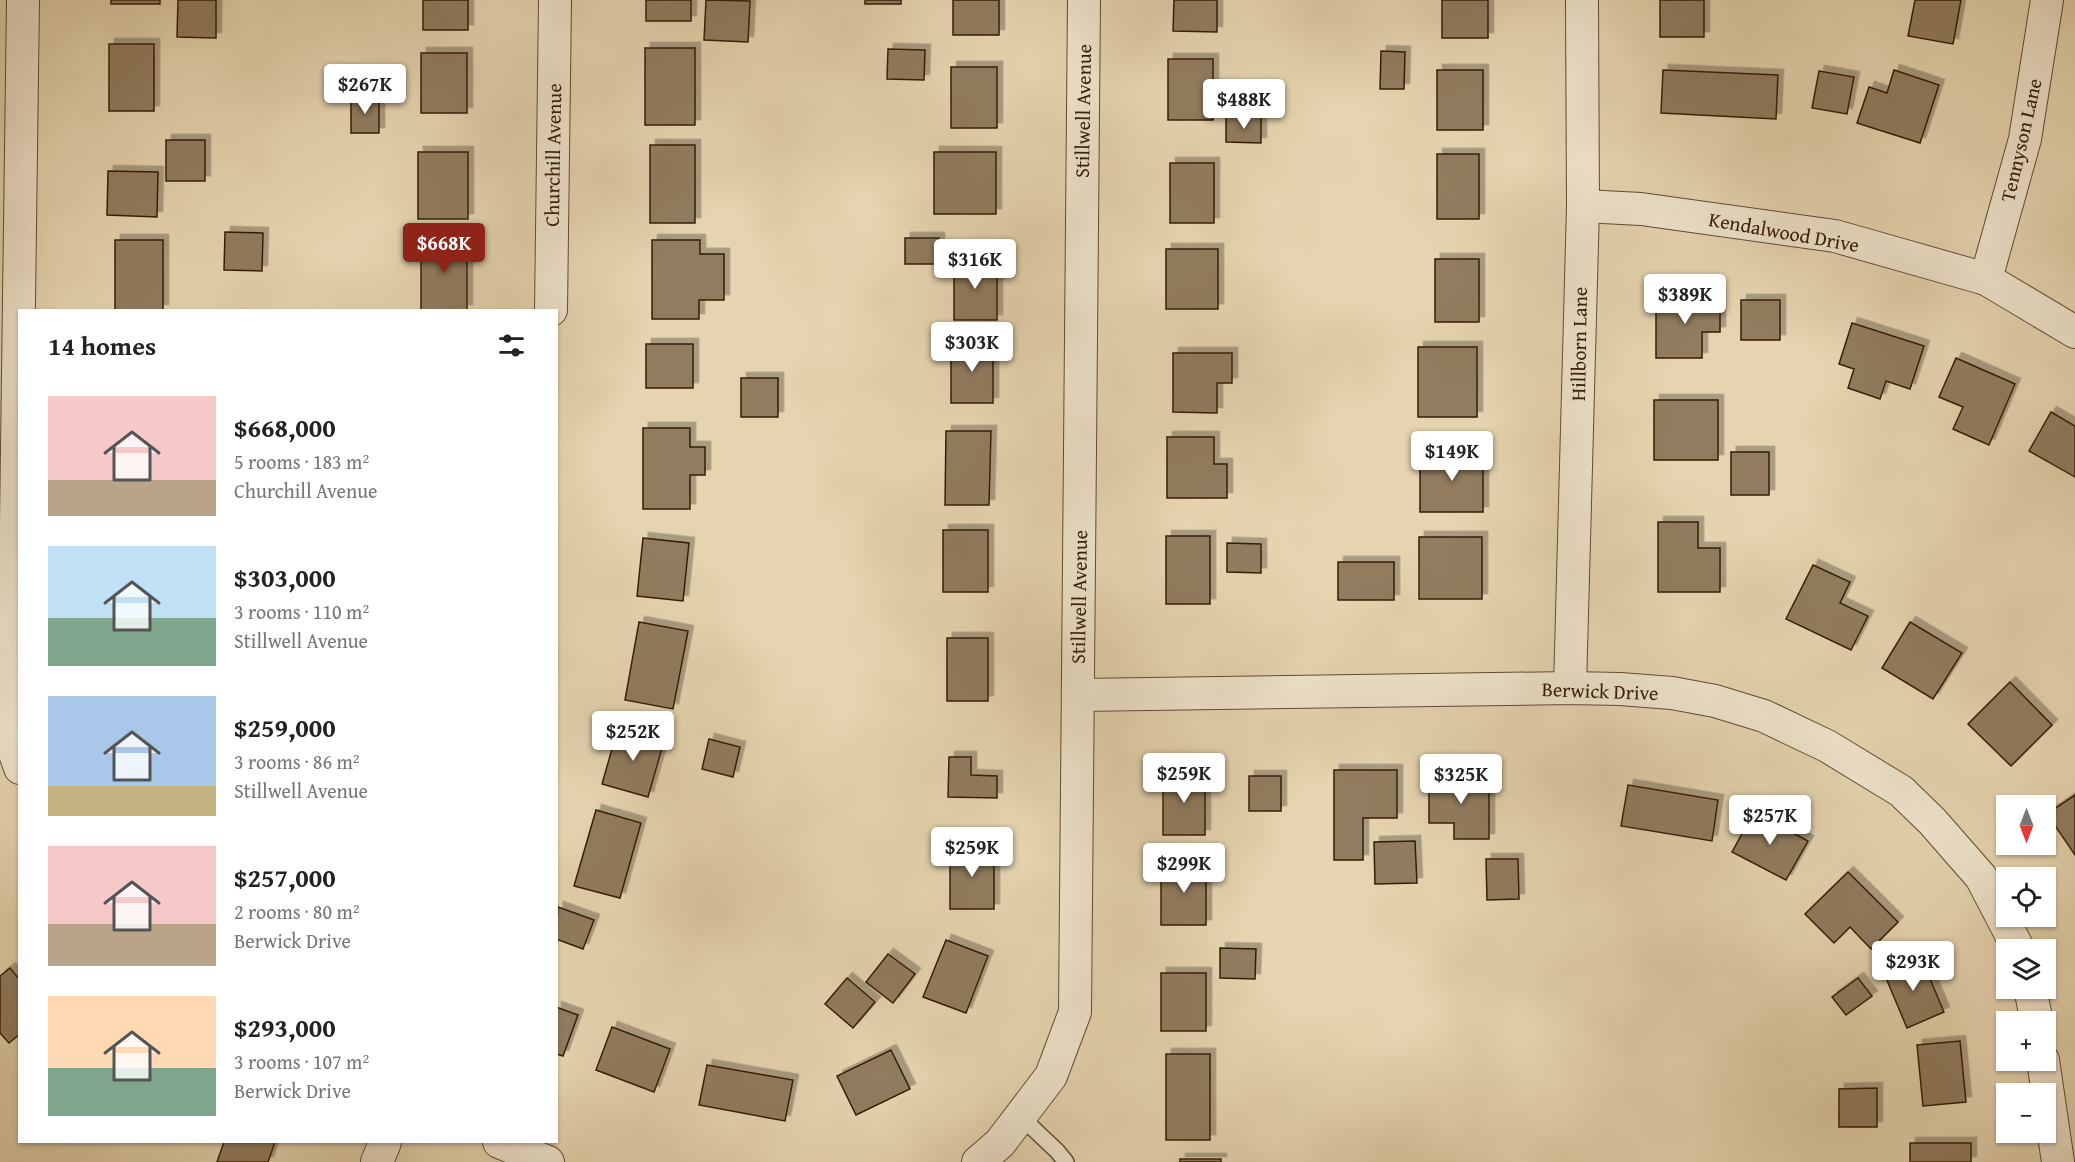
<!DOCTYPE html>
<meta charset="utf-8">
<style>
body{margin:0;font-family:"Gentium Book Plus",serif;background:#f2f2f2;color:#222;height:100vh;display:flex;flex-direction:column;font-size:22px;white-space:nowrap}
*{box-sizing:border-box;margin:0}
p{font-size:20px;color:#767676}
.icon{flex:none;width:33px;height:33px;fill:none;stroke:currentColor;stroke-width:2;stroke-linecap:round;stroke-linejoin:round}
.map{position:relative;flex:1;overflow:hidden}
.sheet{position:absolute;left:18px;top:309px;width:540px;height:834px;display:flex;flex-direction:column;background:#fff;border-radius:0px;box-shadow:0 2px 4px #0004}
.sheet>*{flex:none}
.needle{width:39px;rotate:180deg}
.buttons{position:absolute;left:1996px;top:795px;display:grid;gap:12px}
.buttons a{display:grid;place-items:center;width:60px;height:60px;border-radius:0px;background:#fff;box-shadow:0 2px 4px #0004;font-size:30px}
.price{position:absolute;translate:-50% -51px;padding:0 14px;border-radius:6px;background:#fff;color:#222;font-size:20px;line-height:39px;filter:drop-shadow(0 2px 3px #0008)}
.price::after{content:'';position:absolute;left:50%;top:36px;width:18px;height:14px;margin-left:-9px;background:inherit;clip-path:polygon(0 0,100% 0,50% 100%)}
.price.selected{background:#8f2418;color:#fff}
ul{padding:0;list-style:none}
li{display:flex;align-items:center;gap:18px;height:150px;padding:0 30px}
li span{display:grid;place-items:center;flex:none;width:168px;height:120px;border-radius:0px;color:#555}
li>.icon{margin-inline-start:auto}
span .icon{width:72px;height:72px;fill:#fffc;stroke-width:1}
li b{font-size:26px}
h2{display:flex;justify-content:space-between;align-items:center;height:72px;padding:0 30px;font-size:26px}
.map>svg:first-child{display:block}
.building{fill:#917c5e;stroke:#351d06;stroke-width:1.5;filter:url(#shadow)}
.lines{fill:none;stroke-linecap:round;stroke-linejoin:round}
.service-casing{stroke:#614b30;stroke-width:18}
.minor-casing{stroke:#614b30;stroke-width:34}
.service{stroke:#eee3cb;stroke-width:15}
.minor{stroke:#eee3cb;stroke-width:32}
.labels{text-anchor:middle;stroke-width:6;stroke-linejoin:round;paint-order:stroke}
.street-label{font-size:20px;fill:#351d06;stroke:#eee3cb}
</style>
<div class="map">
<svg width="2075" height="1162" viewBox="0 0 2075 1162">
<defs>
<filter id="shadow"><feDropShadow dx="5.5" dy="-5.5" stdDeviation="0" flood-color="#0004"/></filter>
</defs>
<rect width="100%" height="100%" fill="#e5d4af"/>
<filter id="stains"><feTurbulence type="fractalNoise" baseFrequency=".00333" numOctaves="4"/><feColorMatrix values="0 0 0 0 .2 0 0 0 0 .09 0 0 0 0 .02 0 0 0 .5 -.17"/></filter>
<radialGradient id="worn" r=".72"><stop offset=".6" stop-color="#630" stop-opacity="0"/><stop offset="1" stop-color="#630" stop-opacity=".3"/></radialGradient>
<g class="building">
<rect x="111" y="0" width="49" height="4"/>
<path d="M178 0H216V38L177 37Z"/>
<rect x="423" y="0" width="45" height="30"/>
<rect x="646" y="0" width="45" height="21"/>
<path d="M706 0 750 1 748 42 704 40Z"/>
<rect x="865" y="0" width="36" height="4"/>
<rect x="953" y="0" width="46" height="35"/>
<path d="M1174 0H1217V32L1173 31Z"/>
<rect x="1442" y="0" width="46" height="38"/>
<rect x="1660" y="0" width="44" height="37"/>
<path d="M1915 0H1961L1953 44 1908 36Z"/>
<rect x="109" y="44" width="45" height="67"/>
<rect x="645" y="48" width="50" height="77"/>
<path d="M888 49 925 50 924 80 887 79Z"/>
<path d="M1381 51 1405 52 1404 89H1380Z"/>
<rect x="421" y="53" width="46" height="60"/>
<rect x="1168" y="59" width="45" height="61"/>
<rect x="951" y="67" width="46" height="61"/>
<rect x="1437" y="70" width="46" height="60"/>
<path d="M1663 70 1778 75 1776 119 1661 113Z"/>
<path d="M1894 70 1939 85 1920 143 1857 123 1869 87 1887 93Z"/>
<path d="M1819 71 1854 77 1847 114 1812 108Z"/>
<rect x="351" y="97" width="28" height="36"/>
<path d="M1226 117H1261V143L1226 142Z"/>
<rect x="166" y="140" width="39" height="41"/>
<rect x="650" y="145" width="45" height="78"/>
<rect x="418" y="152" width="50" height="67"/>
<rect x="934" y="152" width="62" height="62"/>
<rect x="1437" y="154" width="42" height="65"/>
<rect x="1170" y="163" width="44" height="60"/>
<path d="M108 171 158 172 157 217 107 215Z"/>
<path d="M225 232 263 233 262 271 224 270Z"/>
<rect x="905" y="238" width="34" height="26"/>
<rect x="421" y="239" width="46" height="71"/>
<rect x="115" y="240" width="48" height="70"/>
<path d="M652 240H700V254H724V300H699V319H652Z"/>
<rect x="1166" y="249" width="52" height="60"/>
<rect x="1435" y="259" width="44" height="63"/>
<rect x="954" y="260" width="43" height="60"/>
<path d="M1656 297H1720V332H1702V358H1656Z"/>
<rect x="1741" y="300" width="39" height="40"/>
<path d="M1852 323 1924 346 1910 389 1886 381 1880 399 1848 388 1854 369 1839 364Z"/>
<rect x="951" y="342" width="42" height="61"/>
<rect x="646" y="344" width="47" height="44"/>
<rect x="1418" y="347" width="59" height="70"/>
<path d="M1173 353H1232V383H1217V413L1173 412Z"/>
<path d="M1956 358 2015 384 1989 445 1953 429 1963 407 1939 397Z"/>
<rect x="741" y="378" width="37" height="39"/>
<rect x="1654" y="400" width="64" height="60"/>
<path d="M2051 412 2075 426V477L2029 451Z"/>
<path d="M643 428H690V447H705V475H690V509H643Z"/>
<path d="M946 431H991L989 505H945Z"/>
<path d="M1167 437H1214V464H1227V498H1167Z"/>
<rect x="1420" y="452" width="63" height="60"/>
<rect x="1731" y="452" width="38" height="43"/>
<path d="M1658 522H1698V548H1720V592H1658Z"/>
<rect x="943" y="530" width="45" height="62"/>
<rect x="1166" y="536" width="44" height="68"/>
<rect x="1419" y="537" width="63" height="62"/>
<path d="M643 538 689 543 683 601 637 596Z"/>
<path d="M1227 543 1261 544V573L1227 572Z"/>
<rect x="1338" y="562" width="56" height="38"/>
<path d="M1813 565 1850 582 1840 603 1868 616 1851 650 1786 619Z"/>
<path d="M639 622 688 631 673 709 625 700Z"/>
<path d="M1910 622 1962 653 1933 699 1882 668Z"/>
<rect x="947" y="638" width="41" height="63"/>
<path d="M2010 682 2052 725 2011 766 1968 724Z"/>
<path d="M618 728 664 741 648 797 602 784Z"/>
<path d="M709 739 740 747 733 777 702 769Z"/>
<path d="M949 757H971V775L997 776V798L948 797Z"/>
<path d="M1334 770H1397V818H1363V860H1334Z"/>
<rect x="1163" y="773" width="42" height="62"/>
<rect x="1249" y="776" width="32" height="35"/>
<path d="M1429 776H1489V839H1454V823H1429Z"/>
<path d="M1628 785 1718 800 1712 841 1621 826Z"/>
<path d="M2075 795V855L2047 814Z"/>
<path d="M596 810 641 823 620 898 574 886Z"/>
<path d="M1754 812 1808 841 1786 880 1732 852Z"/>
<path d="M1415 841 1417 883 1375 884 1374 842Z"/>
<rect x="950" y="846" width="44" height="63"/>
<path d="M1486 859H1518L1519 899 1487 900Z"/>
<rect x="1161" y="864" width="45" height="61"/>
<path d="M1848 872 1898 922 1871 949 1850 927 1834 943 1805 914Z"/>
<path d="M558 907 594 920 583 949 556 939Z"/>
<path d="M946 940 988 956 966 1013 923 997Z"/>
<path d="M1220 948 1256 949 1255 979 1220 978Z"/>
<path d="M888 954 915 974 893 1003 866 982Z"/>
<path d="M1920 955 1944 1012 1907 1028 1883 971Z"/>
<path d="M10 968 20 980V1034L9 1043 0 1033V976Z"/>
<rect x="1161" y="973" width="45" height="58"/>
<path d="M847 978 875 1002 853 1028 825 1004Z"/>
<path d="M1858 978 1872 996 1846 1015 1832 997Z"/>
<path d="M556 1007 578 1015 563 1056 556 1054Z"/>
<path d="M612 1027 670 1049 654 1092 596 1070Z"/>
<path d="M1960 1041 1966 1102 1923 1106 1917 1045Z"/>
<path d="M891 1050 910 1089 856 1115 837 1076Z"/>
<rect x="1166" y="1054" width="44" height="86"/>
<path d="M707 1065 793 1080 785 1121 699 1105Z"/>
<path d="M1877 1088V1127H1839V1089Z"/>
<path d="M224 1142H275L268 1162H217Z"/>
<rect x="1910" y="1143" width="61" height="19"/>
<rect x="1180" y="1159" width="41" height="3"/>
</g>
<g class="lines">
<g class="service-casing">
<path id="service" d="M1020 1116 1057 1151 1066 1162"/>
</g>
<g class="minor-casing">
<g id="minor">
<path d="M1583 206 1641 209 1835 236 1986 279 2075 332"/>
<path d="M1986 279 2025 139 2047 0"/>
<path d="M551 310 555 0"/>
<path d="M1570 688 1583 206 1582 0"/>
<path d="M1078 695 1570 688 1620 689 1672 693 1715 701 1764 716 1827 746 1901 791 1932 821 1981 877 2019 950"/>
<path d="M20 768 13 748 23 0"/>
<path d="M2030 988 2037 1022"/>
<path d="M2043 1060 2058 1162"/>
<path d="M499 1142 548 1162"/>
<path d="M377 1162 385 1142"/>
<path d="M978 1162 1000 1143 1051 1076 1075 1012 1084 0"/>
</g>
</g>
<use href="#service" class="service"/>
<use href="#minor" class="minor"/>
</g>
<g class="labels">
<g class="street-label">
<text transform="translate(1083 111) rotate(-89)" y="7">Stillwell Avenue</text>
<text transform="translate(2021 140) rotate(-77)" y="7">Tennyson Lane</text>
<text transform="translate(553 155) rotate(-89)" y="7">Churchill Avenue</text>
<text transform="translate(1784 232) rotate(10)" y="7">Kendalwood Drive</text>
<text transform="translate(1579 344) rotate(-89)" y="7">Hillborn Lane</text>
<text transform="translate(1079 597) rotate(-89)" y="7">Stillwell Avenue</text>
<text transform="translate(1600 691) rotate(2)" y="7">Berwick Drive</text>
</g>
</g>
<rect width="100%" height="100%" filter="url(#stains)"/>
<rect width="100%" height="100%" fill="url(#worn)"/>
</svg>
<div class="buttons">
<a><svg class="needle" viewBox="-14 -14 28 28"><path d="M0-13l5 13h-10z" fill="#e53935"/><path d="M0 13l5-13h-10z" fill="#767676"/></svg></a>
<a><svg class="icon" aria-label="locate" viewBox="0 0 24 24"><circle cx="12" cy="12" r="6"/><path d="M12 2v4M12 18v4M2 12h4M18 12h4"/></svg></a>
<a><svg class="icon" aria-label="layers" viewBox="0 0 24 24"><path d="M12 4l9 5-9 5-9-5zM3 14l9 5 9-5"/></svg></a>
<a>+</a>
<a>−</a>
</div>
<b class="price" style="left:365px;top:115px">$267K</b>
<b class="price" style="left:1244px;top:130px">$488K</b>
<b class="price selected" style="left:444px;top:274px">$668K</b>
<b class="price" style="left:975px;top:290px">$316K</b>
<b class="price" style="left:1685px;top:325px">$389K</b>
<b class="price" style="left:972px;top:373px">$303K</b>
<b class="price" style="left:1452px;top:482px">$149K</b>
<b class="price" style="left:633px;top:762px">$252K</b>
<b class="price" style="left:1184px;top:804px">$259K</b>
<b class="price" style="left:1461px;top:805px">$325K</b>
<b class="price" style="left:1770px;top:846px">$257K</b>
<b class="price" style="left:972px;top:878px">$259K</b>
<b class="price" style="left:1184px;top:894px">$299K</b>
<b class="price" style="left:1913px;top:992px">$293K</b>
<section class="sheet">
<h2>14 homes<svg class="icon" aria-label="filters" viewBox="0 0 24 24"><path d="M4 7h16M4 17h16"/><circle cx="9" cy="7" r="2"/><circle cx="15" cy="17" r="2"/></svg></h2>
<ul>
<li><span style="background:linear-gradient(#f6c9c9 70%,#b9a48a 0)"><svg class="icon" aria-label="home" viewBox="0 0 24 24"><path d="M3 11l9-7 9 7M6 9v11h12V9"/></svg></span><div><b>$668,000</b><p>5 rooms · 183 m²</p><p>Churchill Avenue</p></div></li>
<li><span style="background:linear-gradient(#bfe0f5 60%,#7fa58c 0)"><svg class="icon" aria-label="home" viewBox="0 0 24 24"><path d="M3 11l9-7 9 7M6 9v11h12V9"/></svg></span><div><b>$303,000</b><p>3 rooms · 110 m²</p><p>Stillwell Avenue</p></div></li>
<li><span style="background:linear-gradient(#a9c7e8 75%,#c2b280 0)"><svg class="icon" aria-label="home" viewBox="0 0 24 24"><path d="M3 11l9-7 9 7M6 9v11h12V9"/></svg></span><div><b>$259,000</b><p>3 rooms · 86 m²</p><p>Stillwell Avenue</p></div></li>
<li><span style="background:linear-gradient(#f6c9c9 65%,#b9a48a 0)"><svg class="icon" aria-label="home" viewBox="0 0 24 24"><path d="M3 11l9-7 9 7M6 9v11h12V9"/></svg></span><div><b>$257,000</b><p>2 rooms · 80 m²</p><p>Berwick Drive</p></div></li>
<li><span style="background:linear-gradient(#ffd9b3 60%,#7fa58c 0)"><svg class="icon" aria-label="home" viewBox="0 0 24 24"><path d="M3 11l9-7 9 7M6 9v11h12V9"/></svg></span><div><b>$293,000</b><p>3 rooms · 107 m²</p><p>Berwick Drive</p></div></li>
</ul>
</section>
</div>
